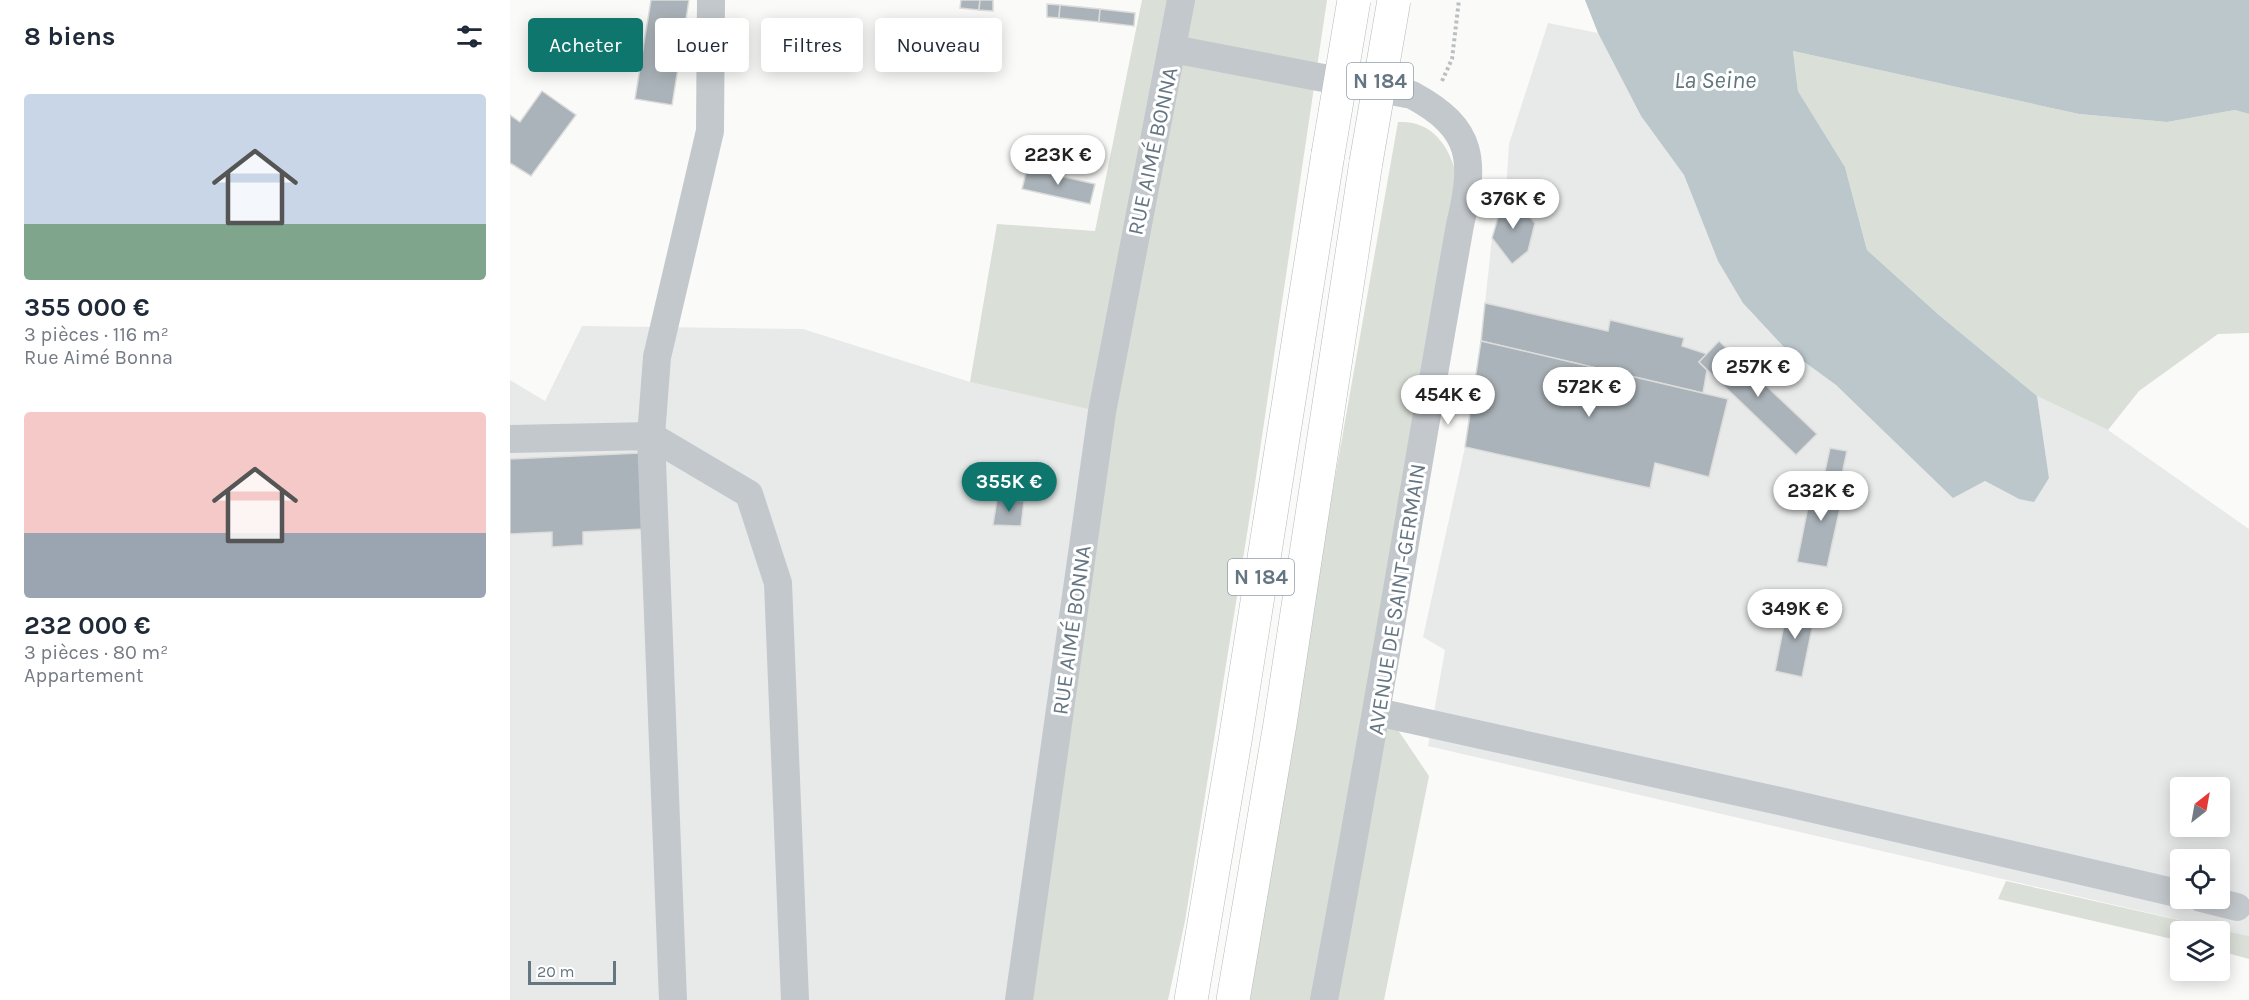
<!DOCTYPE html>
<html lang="fr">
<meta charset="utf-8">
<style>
body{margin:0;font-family:Karla,sans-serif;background:#f2f2f3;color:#1f2937;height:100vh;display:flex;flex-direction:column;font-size:22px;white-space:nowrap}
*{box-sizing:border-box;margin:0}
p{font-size:20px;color:#747a83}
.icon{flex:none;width:33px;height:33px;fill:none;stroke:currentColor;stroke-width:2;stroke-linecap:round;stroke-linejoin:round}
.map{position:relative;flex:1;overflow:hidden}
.panel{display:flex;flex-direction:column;background:#fff;width:510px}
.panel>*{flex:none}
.banner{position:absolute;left:18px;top:18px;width:570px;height:54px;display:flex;gap:12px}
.needle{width:39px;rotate:31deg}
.tools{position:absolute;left:1660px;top:777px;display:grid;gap:12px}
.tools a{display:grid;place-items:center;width:60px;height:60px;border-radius:6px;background:#fff;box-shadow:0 3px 15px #0003;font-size:30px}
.scale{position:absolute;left:18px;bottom:15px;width:88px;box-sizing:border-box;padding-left:6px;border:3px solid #657683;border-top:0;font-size:16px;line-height:21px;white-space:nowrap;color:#657683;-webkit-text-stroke:4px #fff;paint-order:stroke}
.price{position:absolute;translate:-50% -51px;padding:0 14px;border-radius:21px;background:#fff;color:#222;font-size:20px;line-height:39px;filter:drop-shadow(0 2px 3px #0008)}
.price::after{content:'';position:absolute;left:50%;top:36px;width:18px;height:14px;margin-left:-9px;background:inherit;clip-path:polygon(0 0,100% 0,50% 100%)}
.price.on{background:#0f766e;color:#fff}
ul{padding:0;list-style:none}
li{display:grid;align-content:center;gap:12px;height:318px;padding:0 24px}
li span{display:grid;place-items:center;height:186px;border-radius:6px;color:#555}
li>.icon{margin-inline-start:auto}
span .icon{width:108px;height:108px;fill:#fffc;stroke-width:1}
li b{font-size:26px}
h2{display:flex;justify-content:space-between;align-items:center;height:72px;padding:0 24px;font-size:26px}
.tag{padding:0 21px;border-radius:6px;background:#fff;box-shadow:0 3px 15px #0003;font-size:21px;line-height:54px}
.tag.on{background:#0f766e;color:#fff}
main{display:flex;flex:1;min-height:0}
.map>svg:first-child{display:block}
.built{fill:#e8e9e9;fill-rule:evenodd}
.green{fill:#dadfd7}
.water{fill:#bbc7cb}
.building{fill:#aab3b9;stroke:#dcdcda;stroke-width:1.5}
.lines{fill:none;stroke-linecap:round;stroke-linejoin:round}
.major-casing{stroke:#b5babe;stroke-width:34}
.path{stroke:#bbbfc2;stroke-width:4;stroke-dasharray:3 3;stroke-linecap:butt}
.minor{stroke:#c3c8cc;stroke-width:28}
.major{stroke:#fff;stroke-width:33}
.major-bridge-casing{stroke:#b5babe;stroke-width:34;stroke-linecap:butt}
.major-bridge{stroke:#fff;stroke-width:33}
.labels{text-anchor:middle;stroke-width:6;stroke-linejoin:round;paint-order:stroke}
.shield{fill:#fff;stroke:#939fa8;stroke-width:1.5}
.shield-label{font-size:21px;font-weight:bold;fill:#657683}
.street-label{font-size:22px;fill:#657683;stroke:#fff}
.water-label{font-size:24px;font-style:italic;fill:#60757c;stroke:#fff}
</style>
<main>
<section class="panel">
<h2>8 biens<svg class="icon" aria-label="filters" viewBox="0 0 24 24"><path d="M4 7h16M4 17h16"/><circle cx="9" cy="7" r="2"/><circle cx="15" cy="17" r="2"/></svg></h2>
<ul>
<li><span style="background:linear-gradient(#c9d6e8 70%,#7fa58c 0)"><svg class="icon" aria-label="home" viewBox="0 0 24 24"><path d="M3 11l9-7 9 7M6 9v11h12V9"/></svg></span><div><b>355 000 €</b><p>3 pièces · 116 m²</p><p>Rue Aimé Bonna</p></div></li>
<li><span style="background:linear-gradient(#f6c9c9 65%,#9aa5b1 0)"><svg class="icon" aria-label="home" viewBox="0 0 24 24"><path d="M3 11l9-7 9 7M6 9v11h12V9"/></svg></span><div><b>232 000 €</b><p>3 pièces · 80 m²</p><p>Appartement</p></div></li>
</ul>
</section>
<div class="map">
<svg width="1739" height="1000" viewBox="0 0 1739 1000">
<rect width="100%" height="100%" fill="#fafaf8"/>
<g class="built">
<path d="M1038 23 1088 33 1131 116 1174 175 1208 261 1274 347 1326 385 1443 497 1475 481 1509 499 1539 478 1527 396 1598 430 1739 529V936L918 746 935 650 913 637 955 447 971 341 982 238 996 191 999 144ZM1671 788H1710V826H1671ZM1671 860H1710V898H1671Z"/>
<path d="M72 326 293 329 460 382 592 412 509 1000H0V380L35 401Z"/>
</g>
<g class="green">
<path d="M632 0H817L744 490 675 921 658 1000H509L591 412 460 382 487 224 585 231Z"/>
<path d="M1283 51 1569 114 1657 122 1725 110 1739 114V333L1708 334 1629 391 1598 430 1527 396 1429 315 1357 250 1335 167 1288 91Z"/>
<path d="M888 122C920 120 938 143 946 173L863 693 919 776 874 1000H740L800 619Z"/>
<path d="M1496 881 1739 936V959L1710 951V932H1671V941L1488 899Z"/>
</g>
<path class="water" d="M1075 0H1739V114L1725 110 1657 122 1569 114 1283 51 1288 91 1335 167 1357 250 1429 315 1527 396 1539 478 1524 502 1509 499 1475 481 1443 498 1326 385 1274 347 1233 303 1208 261 1174 175 1131 116 1088 33Z"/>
<g class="building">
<path d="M141 0H179L162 105 125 99Z"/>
<path d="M451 0H470L469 10 450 8Z"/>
<path d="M470 0H483V11L469 10Z"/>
<path d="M537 4 550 5 549 18 537 17Z"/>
<path d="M550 5 590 9 589 22 549 18Z"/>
<path d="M590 9 625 13 624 26 589 22Z"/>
<path d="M32 91 66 115 21 176 0 163V115L10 122Z"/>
<path d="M517 169 585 184 580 204 512 189Z"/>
<path d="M996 191 1025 223 1018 251 1002 264 982 238Z"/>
<path d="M975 303 1098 331 1100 320 1174 338 1172 346 1197 354 1189 362 1197 370 1193 393 971 341Z"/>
<path d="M971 341 1218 399 1199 477 1145 463 1140 488 955 447Z"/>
<path d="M1209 341 1307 434 1286 455 1189 362Z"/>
<path d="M1320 448 1337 451 1331 479 1314 476Z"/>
<path d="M130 453 134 529 73 532V545L42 547V532L0 534V459Z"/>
<path d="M1304 477 1335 485 1317 567 1287 562Z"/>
<path d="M487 499 514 501 511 526 483 525Z"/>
<path d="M1278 604 1306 609 1292 677 1265 671Z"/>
</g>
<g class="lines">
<g class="major-casing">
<g id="major">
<path d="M681 1000 725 741 818 154"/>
<path d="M723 1000 770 724 856 162"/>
</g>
</g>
<path class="path" d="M932 81 942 59 949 0"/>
<g class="minor">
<path d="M201 0 200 131 147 357 141 436 239 494 268 583 285 1000"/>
<path d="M663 49 902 95C965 129 965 161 950 225 904 483 863 742 814 1000"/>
<path d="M0 439 141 436 163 1000"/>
<path d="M867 712 1274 802 1671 894"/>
<path d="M1691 898 1727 907"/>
<path d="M509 1000 592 412 671 0"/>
</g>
<use href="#major" class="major"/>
<g class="major-bridge-casing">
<g id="major-bridge">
<path d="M818 154 844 0"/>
<path d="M856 162 884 0"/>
</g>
</g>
<use href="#major-bridge" class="major-bridge"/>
</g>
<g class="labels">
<g class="shield">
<rect x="837" y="63" width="66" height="36" rx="4.5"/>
<rect x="718" y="559" width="66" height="36" rx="4.5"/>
</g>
<g class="shield-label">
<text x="870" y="88">N 184</text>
<text x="751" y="584">N 184</text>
</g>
<g class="street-label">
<text transform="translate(642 151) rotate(-78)" y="8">RUE AIMÉ BONNA</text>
<text transform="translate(886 599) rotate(-81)" y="8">AVENUE DE SAINT-GERMAIN</text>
<text transform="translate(561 630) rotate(-82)" y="8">RUE AIMÉ BONNA</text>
</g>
<g class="water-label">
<text x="1205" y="88">La Seine</text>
</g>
</g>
</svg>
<div class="tools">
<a><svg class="needle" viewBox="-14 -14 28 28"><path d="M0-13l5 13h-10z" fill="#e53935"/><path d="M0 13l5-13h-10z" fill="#747a83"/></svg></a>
<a><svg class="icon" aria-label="locate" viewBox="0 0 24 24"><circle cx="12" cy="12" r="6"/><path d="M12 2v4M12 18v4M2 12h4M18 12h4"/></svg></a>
<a><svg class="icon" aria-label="layers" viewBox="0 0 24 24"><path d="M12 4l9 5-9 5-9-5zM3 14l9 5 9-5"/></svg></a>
</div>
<div class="scale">20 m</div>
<b class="price" style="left:548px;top:186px">223K €</b>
<b class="price" style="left:1003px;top:230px">376K €</b>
<b class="price" style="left:1248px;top:398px">257K €</b>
<b class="price" style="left:1079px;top:418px">572K €</b>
<b class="price" style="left:938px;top:426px">454K €</b>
<b class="price on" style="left:499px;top:513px">355K €</b>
<b class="price" style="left:1311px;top:522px">232K €</b>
<b class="price" style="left:1285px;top:640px">349K €</b>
<div class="banner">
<a class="tag on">Acheter</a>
<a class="tag">Louer</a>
<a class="tag">Filtres</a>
<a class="tag">Nouveau</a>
</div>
</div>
</main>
